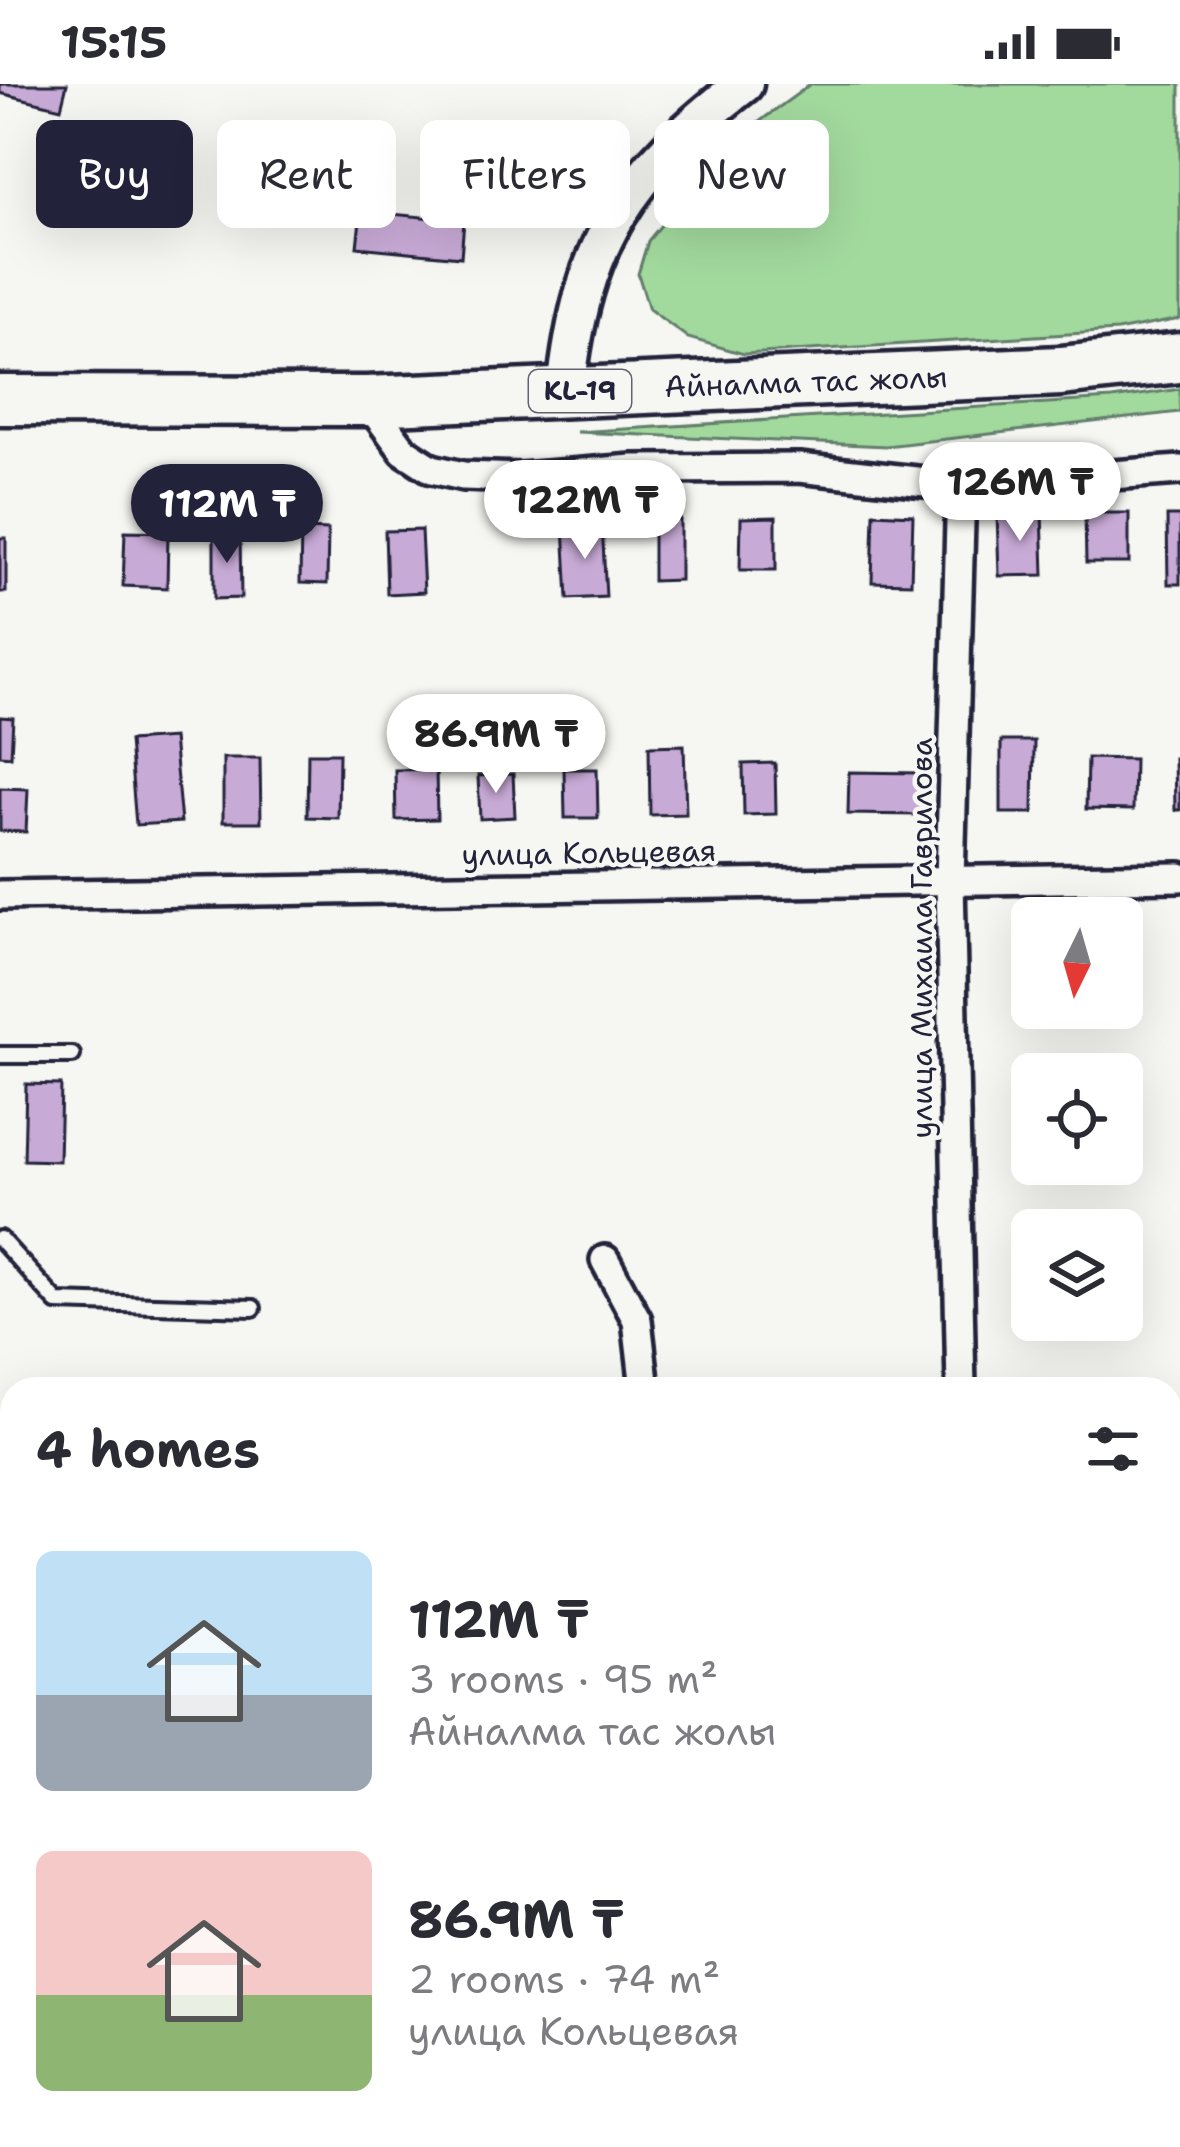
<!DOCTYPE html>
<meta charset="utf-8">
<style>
body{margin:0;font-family:"Shantell Sans",sans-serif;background:#f7f7f7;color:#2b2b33;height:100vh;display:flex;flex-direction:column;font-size:45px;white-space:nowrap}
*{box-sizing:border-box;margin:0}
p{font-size:39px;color:#7c7c81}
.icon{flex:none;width:66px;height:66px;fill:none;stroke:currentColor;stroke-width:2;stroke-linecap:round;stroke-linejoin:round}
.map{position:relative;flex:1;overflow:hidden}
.panel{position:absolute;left:0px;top:1293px;width:1182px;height:771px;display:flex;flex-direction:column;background:#fff;border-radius:36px 36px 0 0;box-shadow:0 12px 48px #0002}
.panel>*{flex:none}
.guide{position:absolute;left:36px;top:36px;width:1110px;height:108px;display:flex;gap:24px}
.needle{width:78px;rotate:185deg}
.tools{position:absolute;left:1011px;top:813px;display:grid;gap:24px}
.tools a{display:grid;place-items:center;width:132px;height:132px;border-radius:18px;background:#fff;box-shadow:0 12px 48px #0002;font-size:60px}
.price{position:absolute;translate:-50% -102px;padding:0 27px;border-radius:42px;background:#fff;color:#222;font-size:39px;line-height:78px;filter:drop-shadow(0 3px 6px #0008)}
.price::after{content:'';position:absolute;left:50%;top:72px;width:36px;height:27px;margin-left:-18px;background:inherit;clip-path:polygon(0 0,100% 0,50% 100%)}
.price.active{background:#22223b;color:#fff}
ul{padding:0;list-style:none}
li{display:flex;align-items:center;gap:36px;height:300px;padding:0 36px}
li span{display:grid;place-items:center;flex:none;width:336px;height:240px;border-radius:18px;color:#555}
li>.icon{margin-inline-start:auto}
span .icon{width:144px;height:144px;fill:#fffc;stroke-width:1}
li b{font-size:51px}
h2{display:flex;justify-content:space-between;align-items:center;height:144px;padding:0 36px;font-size:51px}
.tag{padding:0 42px;border-radius:18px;background:#fff;box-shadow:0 12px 48px #0002;font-size:42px;line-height:108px}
.tag.active{background:#22223b;color:#fff}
.status{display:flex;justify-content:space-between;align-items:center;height:84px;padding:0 60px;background:#fff;direction:ltr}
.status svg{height:33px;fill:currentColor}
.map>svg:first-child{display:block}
.green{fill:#a2d99d;stroke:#627e6c;stroke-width:3}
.building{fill:#c8aad6;stroke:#22223b;stroke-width:3}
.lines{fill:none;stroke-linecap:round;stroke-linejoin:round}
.lane-casing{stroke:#22223b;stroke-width:22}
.street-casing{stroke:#22223b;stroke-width:36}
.secondary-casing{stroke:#22223b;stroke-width:45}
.highway-casing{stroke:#22223b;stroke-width:57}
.lane{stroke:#f6f6f2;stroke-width:14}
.street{stroke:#f6f6f2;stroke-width:27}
.secondary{stroke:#f6f6f2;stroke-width:36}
.highway{stroke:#f6f6f2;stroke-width:48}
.labels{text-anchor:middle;stroke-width:9;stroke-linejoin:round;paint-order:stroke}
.shield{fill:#f6f6f2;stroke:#626272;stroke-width:3}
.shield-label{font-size:27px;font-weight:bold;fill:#22223b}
.street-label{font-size:30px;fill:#22223b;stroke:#f6f6f2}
</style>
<div class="status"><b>15:15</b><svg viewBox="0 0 49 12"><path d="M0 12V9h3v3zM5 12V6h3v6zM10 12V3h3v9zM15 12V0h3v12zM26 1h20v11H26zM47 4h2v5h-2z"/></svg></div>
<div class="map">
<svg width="1180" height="2063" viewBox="0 0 1180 2063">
<rect width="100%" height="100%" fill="#f6f6f2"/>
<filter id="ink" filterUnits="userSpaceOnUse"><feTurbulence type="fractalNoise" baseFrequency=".00833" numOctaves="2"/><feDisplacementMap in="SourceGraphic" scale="24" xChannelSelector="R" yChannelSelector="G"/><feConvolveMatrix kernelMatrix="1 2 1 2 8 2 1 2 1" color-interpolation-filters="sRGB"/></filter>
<g filter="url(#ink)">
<g class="green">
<path d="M811 0H1180V235L1117 247 744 270 688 254 649 225 638 190 648 157 726 62Z"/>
<path d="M1180 305V328L886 362 576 348 1112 315Z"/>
</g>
<g class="building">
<path d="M0 0H67L61 24 0 9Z"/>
<path d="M361 127 464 137 461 173 357 163Z"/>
<path d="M1042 428 1044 491 999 492 997 429Z"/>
<path d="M874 429 913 431 911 499 872 498Z"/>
<path d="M1085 429H1129V479H1086Z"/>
<path d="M1167 432H1180V500H1168Z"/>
<path d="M776 433V486H740L741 434Z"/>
<path d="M653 434H680V496L653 497Z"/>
<path d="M602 440 606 513 568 515 564 442Z"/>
<path d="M301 445 328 446 327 500 300 499Z"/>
<path d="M421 446 424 508 387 510 385 447Z"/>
<path d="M125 447 168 448 167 504 123 502Z"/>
<path d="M240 449 241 514 214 515V450Z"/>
<rect x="0" y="454" width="6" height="54"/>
<path d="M0 633 13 634 11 672 0 671Z"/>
<path d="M173 654 181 738 136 741 129 657Z"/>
<path d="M1001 657H1034L1033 729H1001Z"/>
<path d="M684 661 686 730 650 731 649 662Z"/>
<path d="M308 669H339L338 734 307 733Z"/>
<path d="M223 674H260L261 738H223Z"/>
<path d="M1087 674 1134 675 1133 726 1086 725Z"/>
<path d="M1174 674H1180V726H1175Z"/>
<path d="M775 679 776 730 744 731 743 680Z"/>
<path d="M436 685 437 735 396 736 395 686Z"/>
<path d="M564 685H597L598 734H565Z"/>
<path d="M849 688 921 689 920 731 848 730Z"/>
<path d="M513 690 515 733 480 735 478 692Z"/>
<path d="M0 704 28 705 26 748 0 747Z"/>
<path d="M26 1000 61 1001 59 1077 24 1076Z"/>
</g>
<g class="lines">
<g class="lane-casing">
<g id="lane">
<path d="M0 971H72"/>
<path d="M0 1155 57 1218 253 1224"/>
<path d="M1170 1607H1180"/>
<path d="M1170 1976H1180"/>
</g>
</g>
<g class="street-casing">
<g id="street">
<path d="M367 317 404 367 432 385 463 392 521 394 633 385 799 384 961 402 1180 386"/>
<path d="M0 811 1180 793"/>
<path d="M605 1176 637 1236 645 1305"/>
<path d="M961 1305 950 796 961 402"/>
<path d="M0 1492H12"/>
<path d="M0 1924 12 1923"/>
<path d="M973 2063 974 2052"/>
</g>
</g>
<g class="secondary-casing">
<path id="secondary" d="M566 307C582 157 626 91 744 0"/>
</g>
<g class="highway-casing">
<path id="highway" d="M0 316 367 317 1061 287 1180 274"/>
</g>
<use href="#lane" class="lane"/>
<use href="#street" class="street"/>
<use href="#secondary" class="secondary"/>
<use href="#highway" class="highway"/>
</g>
</g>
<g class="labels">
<rect class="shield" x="529" y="286" width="102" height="42" rx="9"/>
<g class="shield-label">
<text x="580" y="316">КL-19</text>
</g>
<g class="street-label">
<text transform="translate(806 298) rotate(-2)" y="10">Айналма тас жолы</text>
<text transform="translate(589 769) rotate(-1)" y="10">улица Кольцевая</text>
<text transform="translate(922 854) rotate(-90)" y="10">улица Михаила Гаврилова</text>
</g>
</g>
</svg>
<div class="tools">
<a><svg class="needle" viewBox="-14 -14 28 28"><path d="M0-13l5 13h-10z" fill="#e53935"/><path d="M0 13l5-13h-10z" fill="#7c7c81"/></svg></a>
<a><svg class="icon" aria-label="locate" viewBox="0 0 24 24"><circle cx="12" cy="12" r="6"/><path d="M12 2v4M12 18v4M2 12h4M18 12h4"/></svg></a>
<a><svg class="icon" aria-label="layers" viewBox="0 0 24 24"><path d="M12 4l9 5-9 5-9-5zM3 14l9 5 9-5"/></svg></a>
</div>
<b class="price" style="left:1020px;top:460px">126M ₸</b>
<b class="price" style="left:585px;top:478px">122M ₸</b>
<b class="price active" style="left:227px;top:482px">112M ₸</b>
<b class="price" style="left:496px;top:712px">86.9M ₸</b>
<div class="guide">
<a class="tag active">Buy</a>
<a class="tag">Rent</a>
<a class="tag">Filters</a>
<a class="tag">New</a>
</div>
<section class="panel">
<h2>4 homes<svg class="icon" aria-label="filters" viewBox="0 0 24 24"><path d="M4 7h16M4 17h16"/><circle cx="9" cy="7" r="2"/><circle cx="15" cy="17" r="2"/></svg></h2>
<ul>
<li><span style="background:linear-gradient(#bfe0f5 60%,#9aa5b1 0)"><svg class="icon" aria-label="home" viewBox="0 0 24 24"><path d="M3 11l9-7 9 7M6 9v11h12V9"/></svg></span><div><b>112M ₸</b><p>3 rooms · 95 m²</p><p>Айналма тас жолы</p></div></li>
<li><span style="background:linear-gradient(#f6c9c9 60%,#8fb573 0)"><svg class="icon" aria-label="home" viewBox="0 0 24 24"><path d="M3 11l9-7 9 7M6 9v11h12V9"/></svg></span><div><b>86.9M ₸</b><p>2 rooms · 74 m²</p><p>улица Кольцевая</p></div></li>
</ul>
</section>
</div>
